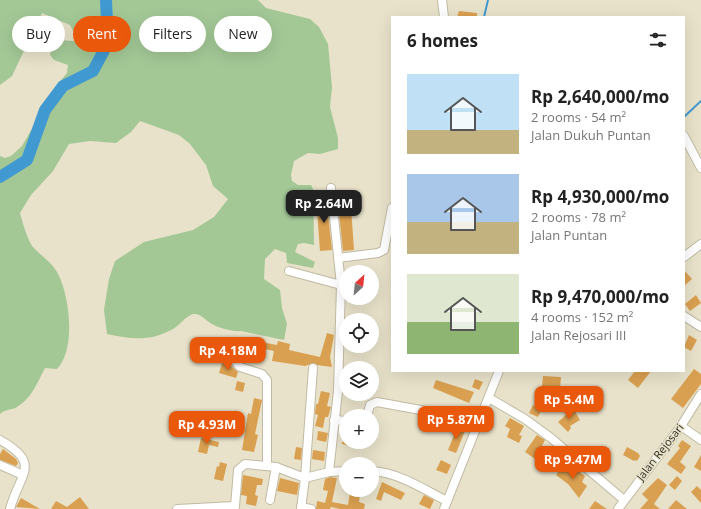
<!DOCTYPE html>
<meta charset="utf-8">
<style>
body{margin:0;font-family:"Open Sans",sans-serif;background:#f6f6f6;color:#222;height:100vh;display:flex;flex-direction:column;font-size:15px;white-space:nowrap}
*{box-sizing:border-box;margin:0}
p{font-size:13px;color:#767676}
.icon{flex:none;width:22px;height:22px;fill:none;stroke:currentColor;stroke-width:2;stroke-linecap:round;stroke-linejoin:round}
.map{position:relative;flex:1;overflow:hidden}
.side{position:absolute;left:391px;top:16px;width:294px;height:356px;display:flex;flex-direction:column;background:#fff;border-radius:0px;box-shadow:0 4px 16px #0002}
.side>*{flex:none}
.guide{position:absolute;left:12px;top:16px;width:319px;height:36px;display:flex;gap:8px}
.needle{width:26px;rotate:27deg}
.controls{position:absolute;left:339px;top:265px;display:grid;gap:8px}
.controls a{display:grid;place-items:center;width:40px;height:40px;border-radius:50%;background:#fff;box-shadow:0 4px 16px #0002;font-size:20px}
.price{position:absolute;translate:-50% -34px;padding:0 9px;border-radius:8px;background:#ea580c;color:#fff;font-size:13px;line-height:26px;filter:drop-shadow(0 1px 2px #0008)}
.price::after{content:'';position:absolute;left:50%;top:24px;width:12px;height:9px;margin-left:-6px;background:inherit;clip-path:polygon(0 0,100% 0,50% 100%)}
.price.active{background:#222;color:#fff}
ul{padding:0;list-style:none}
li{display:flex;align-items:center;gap:12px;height:100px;padding:0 16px}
li span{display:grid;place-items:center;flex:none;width:112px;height:80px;border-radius:0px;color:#555}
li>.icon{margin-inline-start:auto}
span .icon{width:48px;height:48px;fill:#fffc;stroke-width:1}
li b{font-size:17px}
h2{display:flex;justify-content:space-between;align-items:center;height:48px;padding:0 16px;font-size:17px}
.pill{padding:0 14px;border-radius:18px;background:#fff;box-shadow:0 4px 16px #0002;font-size:14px;line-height:36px}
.pill.active{background:#ea580c;color:#fff}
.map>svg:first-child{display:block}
.green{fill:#a3c896}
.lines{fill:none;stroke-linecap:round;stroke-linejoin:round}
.stream{stroke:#4199d1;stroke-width:2}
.river{stroke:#4199d1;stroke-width:12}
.building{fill:#daa051}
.street-casing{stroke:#c0baa3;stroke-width:10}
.street{stroke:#fff;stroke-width:8}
.labels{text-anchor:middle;stroke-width:3;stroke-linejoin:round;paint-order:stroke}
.street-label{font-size:11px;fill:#302e24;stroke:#e8e2ca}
</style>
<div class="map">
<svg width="701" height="509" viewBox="0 0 701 509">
<rect width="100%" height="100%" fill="#e8e2ca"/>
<path class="green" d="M0 0H258L266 8 310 19 319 27 328 44 332 87 330 107 338 138V149L320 154 308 153 294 161 291 175 292 181 298 185H311L313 189 314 245 304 243 298 244 295 252 315 262 313 268 287 263 286 253 275 249 265 259 264 279 280 290 282 308 287 324 284 340 241 331C233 332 219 328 212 324 205 320 201 313 193 314 186 316 180 325 173 329 150 342 131 339 107 334L104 310 109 279 115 261 144 242 193 230 214 217 228 199 213 186 206 165 190 144 179 135 140 121 131 132 116 143 90 141 69 144 53 171 31 195 20 213C22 221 28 241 33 247 42 257 52 262 58 274 70 297 76 350 57 369L45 368C37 383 32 398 17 407 12 410 5 409 0 414V156L5 158 11 156 22 146 57 85 67 73 68 65 54 60 50 55 53 43 58 40 74 41 76 36 70 25 42 13 12 76 0 85Z"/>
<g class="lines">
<g class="stream">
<path d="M484 17 488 0"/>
<path d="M684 117 701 101"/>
</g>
<path class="river" d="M0 177 27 160 45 110 63 86 93 71 108 43 106 0"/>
</g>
<g class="building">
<path d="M459 11 477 13V17H457Z"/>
<path d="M350 193 354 250 343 251 337 194Z"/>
<path d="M326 196 332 250 320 251 316 197Z"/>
<path d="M684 270 692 279 684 286Z"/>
<path d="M696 295 701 303 690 311 685 304Z"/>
<path d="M327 333 334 335 330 357 332 367 317 365 314 363 305 366 272 361 274 351 255 347 256 341 277 345 278 341 290 344 289 350 320 357Z"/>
<path d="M689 335 697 340 691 351 684 347Z"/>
<path d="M238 337 244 338 241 351 235 350Z"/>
<path d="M208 350 222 356 225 359 224 363 206 359Z"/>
<path d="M222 363 231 366 238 372 236 378 219 373Z"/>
<path d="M694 369 701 374V384L683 408 671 399Z"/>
<path d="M635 371H651L638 388 628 380Z"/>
<path d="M543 376 561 377 560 388 542 387Z"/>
<path d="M475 379 483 382 479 390 472 387Z"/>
<path d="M436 380 474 392 469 403 433 388Z"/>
<path d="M237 381 245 383 243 392 235 390Z"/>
<path d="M321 391 330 393 327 406 331 407 328 417H325L323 428 315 426 318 415 315 414 316 404H318Z"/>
<path d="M254 398 262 400 255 434 258 435 254 452 242 450 248 413 251 414Z"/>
<path d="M533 405 542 409 538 417 529 413Z"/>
<path d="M573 408 580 420 570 426 571 428 568 432 558 422 567 414 566 412Z"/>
<path d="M510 418 524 426 519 435 522 436 519 443 507 437 510 429 505 426Z"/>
<path d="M219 423 230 425 228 433 217 431Z"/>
<path d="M457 428 465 431 456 453 448 450Z"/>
<path d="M318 431 328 433 326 442 317 440Z"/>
<path d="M537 435 545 440 535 459 525 452Z"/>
<path d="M201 438 219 442 218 447 209 445 207 454 198 452Z"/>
<path d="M682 440 691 446 680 462 686 467 681 474 667 464 680 448 678 446Z"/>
<path d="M342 442H360L358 448 342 444Z"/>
<path d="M296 447 302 448 301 460 294 459Z"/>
<path d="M627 447 638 453 640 456 637 461 635 460 634 461 623 455Z"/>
<path d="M3 449 16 459 18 463 16 466 0 460V454Z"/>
<path d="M313 450 325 452 324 461 312 459Z"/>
<path d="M701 455V471L694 467Z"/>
<path d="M441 460 451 465 447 474 436 470Z"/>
<path d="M220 462 227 464 223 481 214 479 217 466 219 467Z"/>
<path d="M564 465 575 474 577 470 585 476 582 482 587 486 579 498 568 484 556 475Z"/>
<path d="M243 475 263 479 262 485H257L255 495 258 496 256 506 246 504 247 496 241 495Z"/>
<path d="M677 476 682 481 675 490 669 485Z"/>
<path d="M330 477 337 478 332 502 348 505 350 492 360 495 359 502 365 504 364 509H340L331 507 330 509H316L317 501 325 503 328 491 323 490 325 479Z"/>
<path d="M280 478 299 483 297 495 277 491Z"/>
<path d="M658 478 667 485 654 504 660 509H640L648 500 642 494Z"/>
<path d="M382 482 405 493 401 500 384 492 381 501 376 499Z"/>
<path d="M697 486 701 490V503L691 492Z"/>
<path d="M424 495 434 500 430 509 419 504Z"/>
<path d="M80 497 89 509H51L56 501 67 507Z"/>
<path d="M21 498 40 509 16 507Z"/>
<path d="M676 500 687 509H668Z"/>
<path d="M595 501 607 509H589Z"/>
</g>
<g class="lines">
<g class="street-casing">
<g id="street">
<path d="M442 0 444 17"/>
<path d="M684 136 701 168"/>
<path d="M331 188 341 285"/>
<path d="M684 257 701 244"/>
<path d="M338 258 378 253 384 250 392 208"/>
<path d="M289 271 341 285 338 391 329 472"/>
<path d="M684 316 701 327"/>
<path d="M213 346 225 351 240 367 262 374 267 380V465"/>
<path d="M313 368 305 478 329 472 346 471"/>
<path d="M489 398 525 419 551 438 624 500"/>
<path d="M367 416 370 405 377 402 426 411 476 426"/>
<path d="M334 420 346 421"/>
<path d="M681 426 701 440"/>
<path d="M0 440C43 464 19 474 10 509"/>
<path d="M0 465 23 475"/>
<path d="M372 471C400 473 423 489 447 501"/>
<path d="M270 500 276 467"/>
<path d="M235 506 238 470 245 464 276 467 305 478 301 509"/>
<path d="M301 507 311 509"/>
<path d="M177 509 235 506"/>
<path d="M444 509 499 371"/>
<path d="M618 509 681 426 701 394"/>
</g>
</g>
<use href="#street" class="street"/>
</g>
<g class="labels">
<g class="street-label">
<text transform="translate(660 452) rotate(-52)" y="4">Jalan Rejosari</text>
</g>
</g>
</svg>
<div class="controls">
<a><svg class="needle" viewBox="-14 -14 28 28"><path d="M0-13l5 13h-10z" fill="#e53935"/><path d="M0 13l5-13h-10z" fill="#767676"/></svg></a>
<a><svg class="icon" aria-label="locate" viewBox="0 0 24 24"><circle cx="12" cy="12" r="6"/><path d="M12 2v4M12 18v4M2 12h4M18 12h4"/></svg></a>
<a><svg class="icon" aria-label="layers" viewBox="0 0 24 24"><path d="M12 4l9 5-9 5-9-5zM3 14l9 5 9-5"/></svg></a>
<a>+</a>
<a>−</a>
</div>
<b class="price active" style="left:324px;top:224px">Rp 2.64M</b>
<b class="price" style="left:228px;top:371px">Rp 4.18M</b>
<b class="price" style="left:569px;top:420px">Rp 5.4M</b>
<b class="price" style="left:456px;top:440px">Rp 5.87M</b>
<b class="price" style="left:207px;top:445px">Rp 4.93M</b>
<b class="price" style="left:573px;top:480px">Rp 9.47M</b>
<div class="guide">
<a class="pill">Buy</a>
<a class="pill active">Rent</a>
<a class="pill">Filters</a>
<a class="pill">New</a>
</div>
<section class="side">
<h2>6 homes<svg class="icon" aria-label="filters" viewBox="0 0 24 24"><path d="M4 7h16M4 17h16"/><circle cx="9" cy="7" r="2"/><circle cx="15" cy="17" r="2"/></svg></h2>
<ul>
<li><span style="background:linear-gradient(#bfe0f5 70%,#c2b280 0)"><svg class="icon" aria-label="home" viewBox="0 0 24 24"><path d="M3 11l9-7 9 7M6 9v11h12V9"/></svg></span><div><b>Rp 2,640,000/mo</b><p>2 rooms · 54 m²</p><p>Jalan Dukuh Puntan</p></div></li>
<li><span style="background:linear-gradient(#a9c7e8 60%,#c2b280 0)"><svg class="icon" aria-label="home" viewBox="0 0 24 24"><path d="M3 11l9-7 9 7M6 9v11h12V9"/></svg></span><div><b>Rp 4,930,000/mo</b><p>2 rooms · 78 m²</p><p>Jalan Puntan</p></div></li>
<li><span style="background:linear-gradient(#dfe7d0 60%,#8fb573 0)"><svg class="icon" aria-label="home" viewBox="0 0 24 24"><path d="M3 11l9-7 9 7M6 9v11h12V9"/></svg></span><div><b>Rp 9,470,000/mo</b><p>4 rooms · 152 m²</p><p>Jalan Rejosari III</p></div></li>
</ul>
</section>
</div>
